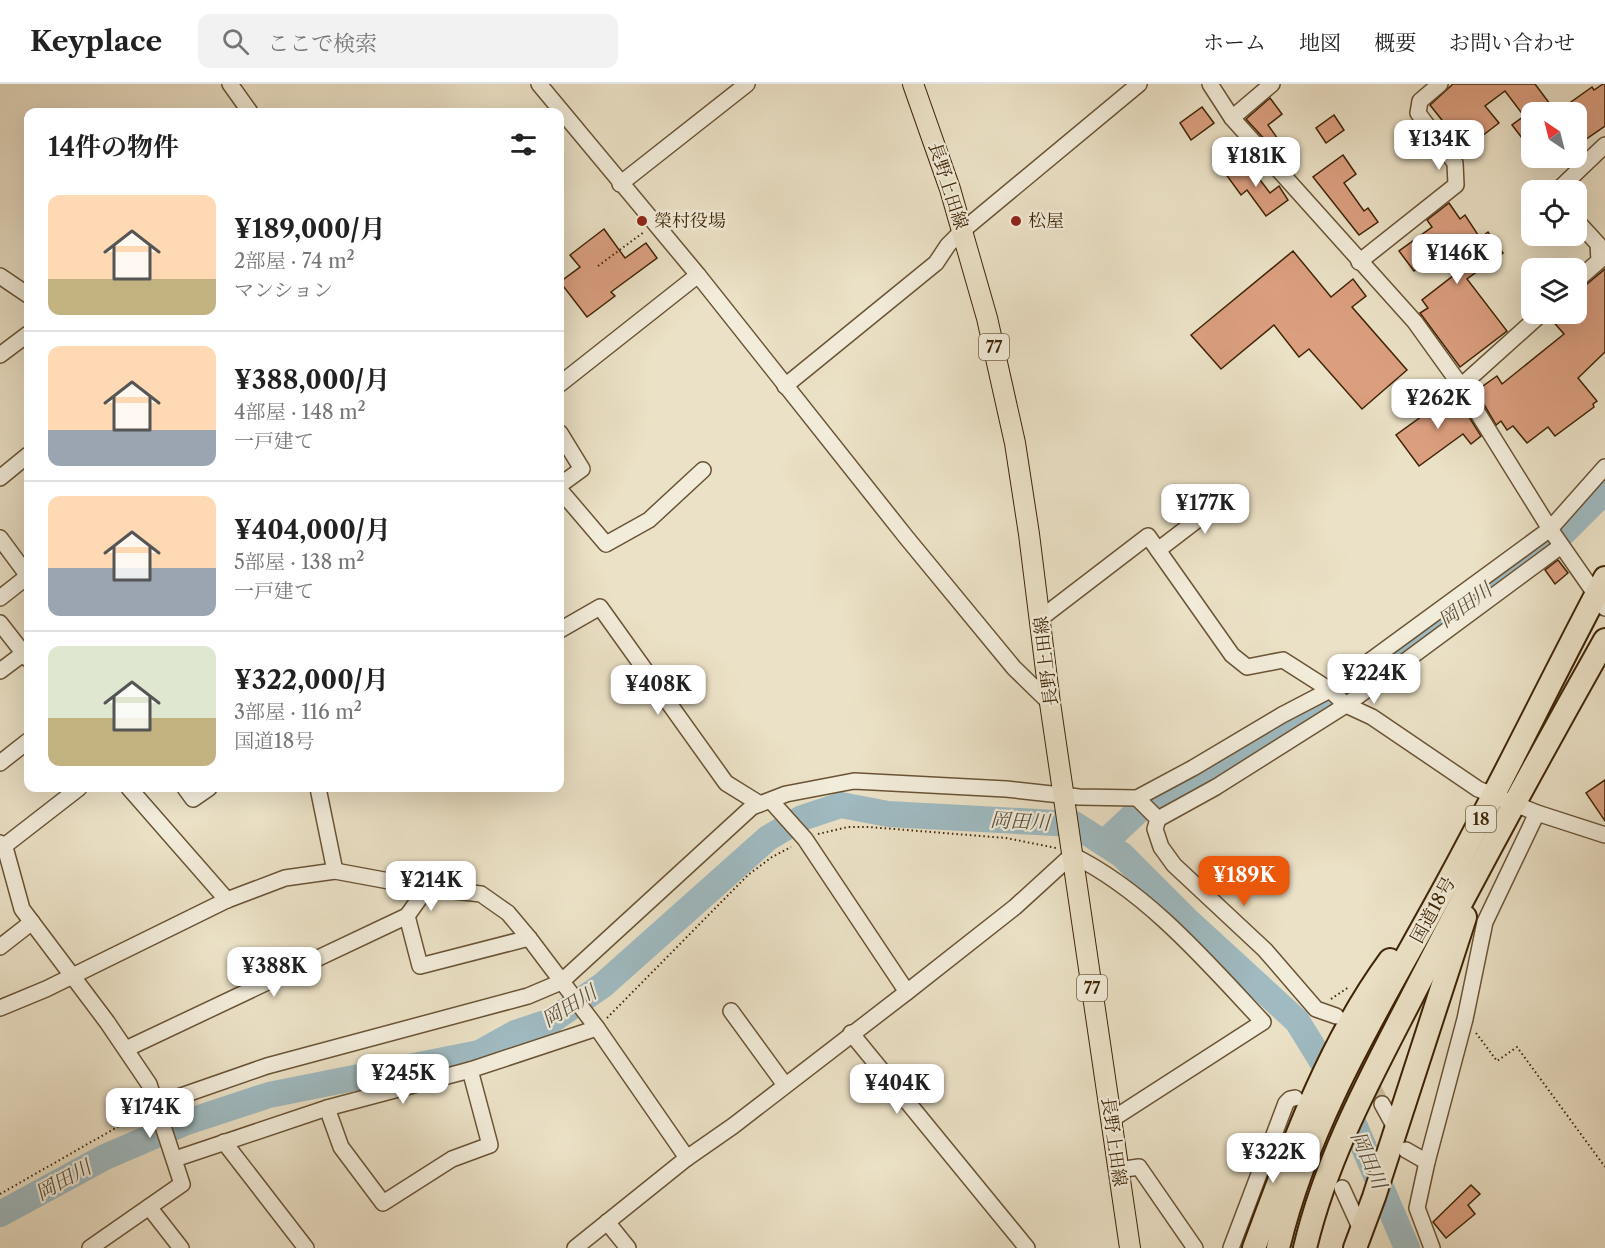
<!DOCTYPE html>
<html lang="ja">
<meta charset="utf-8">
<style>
body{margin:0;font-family:"Libre Caslon Text","Noto Serif JP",serif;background:#f2f2f2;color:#222;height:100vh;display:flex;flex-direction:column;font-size:22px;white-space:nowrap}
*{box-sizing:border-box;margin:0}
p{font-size:20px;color:#767676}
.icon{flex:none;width:33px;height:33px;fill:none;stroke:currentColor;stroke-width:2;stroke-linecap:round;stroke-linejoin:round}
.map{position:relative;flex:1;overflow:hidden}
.drawer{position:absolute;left:24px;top:24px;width:540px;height:684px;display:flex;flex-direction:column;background:#fff;border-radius:12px;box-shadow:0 6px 24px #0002}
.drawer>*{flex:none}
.needle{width:39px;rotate:325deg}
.tools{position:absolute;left:1521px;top:18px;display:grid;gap:12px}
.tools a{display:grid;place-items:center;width:66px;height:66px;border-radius:12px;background:#fff;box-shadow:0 6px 24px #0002;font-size:30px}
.price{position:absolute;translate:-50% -51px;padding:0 14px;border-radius:12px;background:#fff;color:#222;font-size:20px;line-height:39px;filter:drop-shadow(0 2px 3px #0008)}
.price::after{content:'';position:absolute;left:50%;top:36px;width:18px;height:14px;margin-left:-9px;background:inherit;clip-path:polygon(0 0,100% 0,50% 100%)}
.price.active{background:#ea580c;color:#fff}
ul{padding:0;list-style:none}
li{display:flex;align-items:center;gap:18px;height:150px;padding:0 24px}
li+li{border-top:2px solid #e0e0e0}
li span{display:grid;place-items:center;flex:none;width:168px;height:120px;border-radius:12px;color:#555}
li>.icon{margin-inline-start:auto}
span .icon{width:72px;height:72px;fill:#fffc;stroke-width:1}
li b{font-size:26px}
h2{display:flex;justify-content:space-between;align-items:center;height:72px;padding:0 24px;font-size:26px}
header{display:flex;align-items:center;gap:36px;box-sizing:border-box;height:84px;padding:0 30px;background:#fff;border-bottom:2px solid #e0e0e0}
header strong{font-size:28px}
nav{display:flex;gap:33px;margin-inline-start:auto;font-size:21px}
.search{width:420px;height:54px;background:#f2f2f2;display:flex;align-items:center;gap:15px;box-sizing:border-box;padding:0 21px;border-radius:12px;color:#767676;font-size:22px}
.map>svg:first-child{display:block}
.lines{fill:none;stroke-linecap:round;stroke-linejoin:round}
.river{stroke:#9fbac1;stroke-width:26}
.building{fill:#db9f80;stroke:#3f2405;stroke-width:1.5}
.minor-tunnel{stroke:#c9bb9f;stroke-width:15;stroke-dasharray:15 8;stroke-linecap:butt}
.minor-casing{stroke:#6a5335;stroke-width:18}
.major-casing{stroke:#3f2405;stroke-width:22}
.highway-casing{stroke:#3f2405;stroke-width:26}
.path{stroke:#3f2405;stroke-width:2;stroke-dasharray:1.5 3;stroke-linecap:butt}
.minor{stroke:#f2ecda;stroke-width:15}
.major{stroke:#ebe1c6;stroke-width:20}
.highway{stroke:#ebe1c6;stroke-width:22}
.poi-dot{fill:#8f2418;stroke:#f2ecda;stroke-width:2}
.labels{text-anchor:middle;stroke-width:4.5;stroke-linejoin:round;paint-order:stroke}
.shield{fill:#f2ecda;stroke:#756045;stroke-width:1.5}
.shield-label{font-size:16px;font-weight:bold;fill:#3f2405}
.street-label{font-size:18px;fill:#3f2405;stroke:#f2ecda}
.poi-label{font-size:18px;fill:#3f2405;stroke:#f2ecda;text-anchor:start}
.water-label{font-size:20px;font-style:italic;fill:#5c513d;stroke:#f2ecda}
</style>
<header>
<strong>Keyplace</strong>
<div class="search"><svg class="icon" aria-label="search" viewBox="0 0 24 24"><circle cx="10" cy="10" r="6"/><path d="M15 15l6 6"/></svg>ここで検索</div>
<nav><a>ホーム</a><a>地図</a><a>概要</a><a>お問い合わせ</a></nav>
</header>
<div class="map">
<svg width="1605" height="1164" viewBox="0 0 1605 1164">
<rect width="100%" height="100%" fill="#ebe1c6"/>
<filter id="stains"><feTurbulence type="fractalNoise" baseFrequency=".00333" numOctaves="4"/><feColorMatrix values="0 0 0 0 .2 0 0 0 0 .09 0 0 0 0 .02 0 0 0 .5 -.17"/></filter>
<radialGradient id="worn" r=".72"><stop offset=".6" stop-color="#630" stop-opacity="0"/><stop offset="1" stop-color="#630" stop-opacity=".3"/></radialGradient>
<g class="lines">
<g class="river">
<path d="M1104 759 1138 727 1226 685 1349 606 1564 448 1605 407"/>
<path d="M0 1130 105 1073 184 1039 269 1011 479 969 515 949 551 937 603 901 768 754 802 734 841 721 888 730 1074 740 1122 771 1186 835 1297 937 1339 1005 1407 1164"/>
</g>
</g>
<g class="building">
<path d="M1453 0H1535L1556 28H1532V47L1522 54 1512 41 1524 32 1505 7 1485 22 1499 39 1465 65 1430 21Z"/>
<path d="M1603 0H1605V42L1576 62V28H1557L1592 3 1594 6Z"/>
<path d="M1270 14 1282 30 1268 41 1285 65 1278 70 1246 35Z"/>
<path d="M1202 23 1214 39 1191 56 1180 39Z"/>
<path d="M1334 31 1344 46 1326 59 1316 44Z"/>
<path d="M1343 71 1356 90 1344 99 1364 127 1368 124 1378 138 1359 151 1313 93Z"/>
<path d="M1244 75 1270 109 1279 102 1288 116 1266 132 1247 106 1241 111 1225 89Z"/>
<path d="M1449 119 1460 135 1465 131 1480 154 1488 148 1503 169 1467 195 1507 247 1460 283 1420 229 1428 224 1422 216 1463 184 1448 162 1414 187 1399 167 1432 143 1427 136Z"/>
<path d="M604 145 625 174 646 159 657 174 611 208 615 212 587 233 560 198 580 183 570 171Z"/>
<path d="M1293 167 1331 213 1353 195 1366 212 1352 223 1407 286 1362 325 1309 265 1299 273 1274 241 1221 285 1191 251Z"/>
<path d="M1605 185V268L1578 294 1597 317 1593 320 1594 323 1555 352 1548 343 1527 359 1513 342 1507 346 1501 337 1496 341 1476 307 1497 292 1502 300 1564 250 1550 234 1551 230H1576V207L1582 204Z"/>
<path d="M1454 309 1481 352 1471 360 1463 350 1419 382 1396 351Z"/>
<path d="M1558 476 1568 489 1555 500 1545 486Z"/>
<path d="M1605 696V737L1586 709Z"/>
<path d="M1471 1101 1480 1110 1468 1121 1475 1130 1446 1154 1433 1138Z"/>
</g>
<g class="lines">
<path class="minor-tunnel" d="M1352 961 1382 1020"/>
<g class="minor-casing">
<g id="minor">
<path d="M230 0 250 28"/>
<path d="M539 0 698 191 906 453 1014 584 1050 619"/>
<path d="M1210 0 1232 34 1415 238 1461 302 1550 445 1605 524"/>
<path d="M1232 34 1272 0"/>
<path d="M620 100 747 0"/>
<path d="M1558 106 1605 61"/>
<path d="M1576 136 1598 160 1599 177 1576 197"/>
<path d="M1359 178 1456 101 1455 79 1418 29 1420 17 1440 0"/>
<path d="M0 192 28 211"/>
<path d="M0 271 28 250"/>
<path d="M560 300 698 191"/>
<path d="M785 302 936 179 948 161 962 147 1139 0"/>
<path d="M1461 302 1541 230"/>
<path d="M560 349 582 385 560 401"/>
<path d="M0 394 28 371"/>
<path d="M560 406 606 460 649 436 703 386"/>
<path d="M0 454 28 492"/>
<path d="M1158 466 1231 410"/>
<path d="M0 514 28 492"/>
<path d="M1041 534 1148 452 1232 571 1247 583 1283 576 1330 606 1346 621 1372 633 1478 705 1537 729 1605 751"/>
<path d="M0 539 28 575"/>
<path d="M560 546 600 523 726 699 760 720"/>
<path d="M0 587 24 569"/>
<path d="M0 679 28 657"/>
<path d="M129 704 227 816"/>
<path d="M185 704 193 715 209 704"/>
<path d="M318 704 335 787"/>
<path d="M1137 714 1158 735 1155 745 1161 763 1174 781 1265 866 1316 925 1336 932"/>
<path d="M771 717 805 755 907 908"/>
<path d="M1158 735 1216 703 1346 621 1561 462"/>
<path d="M0 759 6 767 22 825 107 938 149 1000 182 1100 90 1164"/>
<path d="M3 763 79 704"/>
<path d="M407 832 420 882 529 854"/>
<path d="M0 863 32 838"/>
<path d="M0 924 46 905 227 816 285 794 335 787 427 804 481 810 508 829 529 854 597 944 687 1074"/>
<path d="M731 927 785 1001"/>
<path d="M851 949 1027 1164"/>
<path d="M126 965 407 832 427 804"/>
<path d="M1382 1020 1393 1040"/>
<path d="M155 1021 267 982 528 912 561 898 752 723 786 710 854 697 1006 705 1079 713 1137 714 1193 684 1282 631 1330 606 1550 445 1605 383"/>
<path d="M327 1024 341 1063 383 1119 452 1075 490 1061 470 986"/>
<path d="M224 1058 306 1164"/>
<path d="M1406 1066 1427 1078"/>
<path d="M175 1075 327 1024 470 986 597 944"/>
<path d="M1118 1086 1139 1083 1195 1164"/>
<path d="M1342 1104 1358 1139"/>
<path d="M149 1123 181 1164"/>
<path d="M607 1138 628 1164"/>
<path d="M575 1164 687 1074 733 1042 907 908 1015 823 1072 771C1146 807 1207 878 1263 938L1111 1036"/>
<path d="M1231 1164 1286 1019 1290 1015 1295 1014"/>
<path d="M1432 1164 1417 1124 1427 1078 1465 935 1485 838 1537 729"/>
</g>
</g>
<g class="major-casing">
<path id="major" d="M913 0 950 105 962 147 987 234 1015 359 1029 450 1050 619 1130 1164"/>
</g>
<g class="highway-casing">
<g id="highway">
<path d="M1254 1164C1291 1065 1327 962 1390 876"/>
<path d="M1278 1164C1310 1029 1387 911 1452 790 1505 692 1553 592 1605 494"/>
<path d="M1305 1164C1327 1071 1373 989 1416 905 1477 787 1540 671 1605 556"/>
<path d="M1355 1164 1374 1113 1465 833"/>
</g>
</g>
<g class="path">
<path d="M598 182 644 148"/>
<path d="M818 750 848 743H869L1006 754 1056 764"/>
<path d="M1331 915 1349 903"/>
<path d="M607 934 748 791 772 773 791 763"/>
<path d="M1476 949 1497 977 1517 963 1605 1083"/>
<path d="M0 1110 142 1029"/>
</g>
<use href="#minor" class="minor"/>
<use href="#major" class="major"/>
<use href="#highway" class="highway"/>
</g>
<g class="poi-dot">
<circle cx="642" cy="137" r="6"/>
<circle cx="1016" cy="137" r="6"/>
</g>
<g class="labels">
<g class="shield">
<rect x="979" y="250" width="30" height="26" rx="4.5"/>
<rect x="1466" y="722" width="30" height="26" rx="4.5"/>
<rect x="1077" y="891" width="30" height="26" rx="4.5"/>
</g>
<g class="shield-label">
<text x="994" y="269">77</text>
<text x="1481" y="741">18</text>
<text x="1092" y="910">77</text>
</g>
<g class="street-label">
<text transform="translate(948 102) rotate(72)" y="6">長野上田線</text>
<text transform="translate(1046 577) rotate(-97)" y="6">長野上田線</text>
<text transform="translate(1433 826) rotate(-61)" y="6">国道18号</text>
<text transform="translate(1114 1058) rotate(82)" y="6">長野上田線</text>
</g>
<g class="poi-label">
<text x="654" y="143">榮村役場</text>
<text x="1028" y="143">松屋</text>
</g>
<g class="water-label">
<text transform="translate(1465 521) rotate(-36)" y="7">岡田川</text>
<text transform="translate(1020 737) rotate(3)" y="7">岡田川</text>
<text transform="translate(569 922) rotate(-32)" y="7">岡田川</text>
<text transform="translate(1369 1076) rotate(67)" y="7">岡田川</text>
<text transform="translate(63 1096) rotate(-29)" y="7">岡田川</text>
</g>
</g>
<rect width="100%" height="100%" filter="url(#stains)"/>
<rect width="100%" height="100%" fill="url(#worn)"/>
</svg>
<div class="tools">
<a><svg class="needle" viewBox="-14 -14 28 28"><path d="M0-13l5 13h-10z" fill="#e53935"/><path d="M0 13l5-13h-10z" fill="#767676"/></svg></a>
<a><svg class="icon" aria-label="locate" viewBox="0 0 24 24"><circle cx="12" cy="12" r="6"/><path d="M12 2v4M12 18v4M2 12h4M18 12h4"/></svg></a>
<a><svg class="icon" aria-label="layers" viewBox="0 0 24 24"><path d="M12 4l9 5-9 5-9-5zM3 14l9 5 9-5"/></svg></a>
</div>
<b class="price" style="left:1439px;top:87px">¥134K</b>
<b class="price" style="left:1256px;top:104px">¥181K</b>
<b class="price" style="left:1457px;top:201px">¥146K</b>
<b class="price" style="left:1438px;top:346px">¥262K</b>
<b class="price" style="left:1205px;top:451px">¥177K</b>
<b class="price" style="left:1374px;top:621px">¥224K</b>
<b class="price" style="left:658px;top:632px">¥408K</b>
<b class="price active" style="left:1244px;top:823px">¥189K</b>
<b class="price" style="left:431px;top:828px">¥214K</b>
<b class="price" style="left:274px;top:914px">¥388K</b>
<b class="price" style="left:403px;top:1021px">¥245K</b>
<b class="price" style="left:897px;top:1031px">¥404K</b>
<b class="price" style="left:150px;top:1055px">¥174K</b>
<b class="price" style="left:1273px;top:1100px">¥322K</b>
<section class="drawer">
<h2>14件の物件<svg class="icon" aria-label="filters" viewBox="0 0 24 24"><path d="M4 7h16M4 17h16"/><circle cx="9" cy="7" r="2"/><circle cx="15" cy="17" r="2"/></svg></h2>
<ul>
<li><span style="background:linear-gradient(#ffd9b3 70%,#c2b280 0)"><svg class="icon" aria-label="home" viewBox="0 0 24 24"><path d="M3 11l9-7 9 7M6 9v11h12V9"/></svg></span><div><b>¥189,000/月</b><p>2部屋 · 74 m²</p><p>マンション</p></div></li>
<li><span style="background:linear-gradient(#ffd9b3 70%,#9aa5b1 0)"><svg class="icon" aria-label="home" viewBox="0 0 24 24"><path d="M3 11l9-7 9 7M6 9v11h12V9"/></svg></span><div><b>¥388,000/月</b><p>4部屋 · 148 m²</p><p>一戸建て</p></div></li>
<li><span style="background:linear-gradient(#ffd9b3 60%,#9aa5b1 0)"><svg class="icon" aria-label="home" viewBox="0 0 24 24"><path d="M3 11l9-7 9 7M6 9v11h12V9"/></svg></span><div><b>¥404,000/月</b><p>5部屋 · 138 m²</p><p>一戸建て</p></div></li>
<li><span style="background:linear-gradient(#dfe7d0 60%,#c2b280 0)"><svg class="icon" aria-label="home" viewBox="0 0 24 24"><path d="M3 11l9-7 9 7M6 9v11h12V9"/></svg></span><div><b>¥322,000/月</b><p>3部屋 · 116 m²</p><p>国道18号</p></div></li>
</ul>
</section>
</div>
